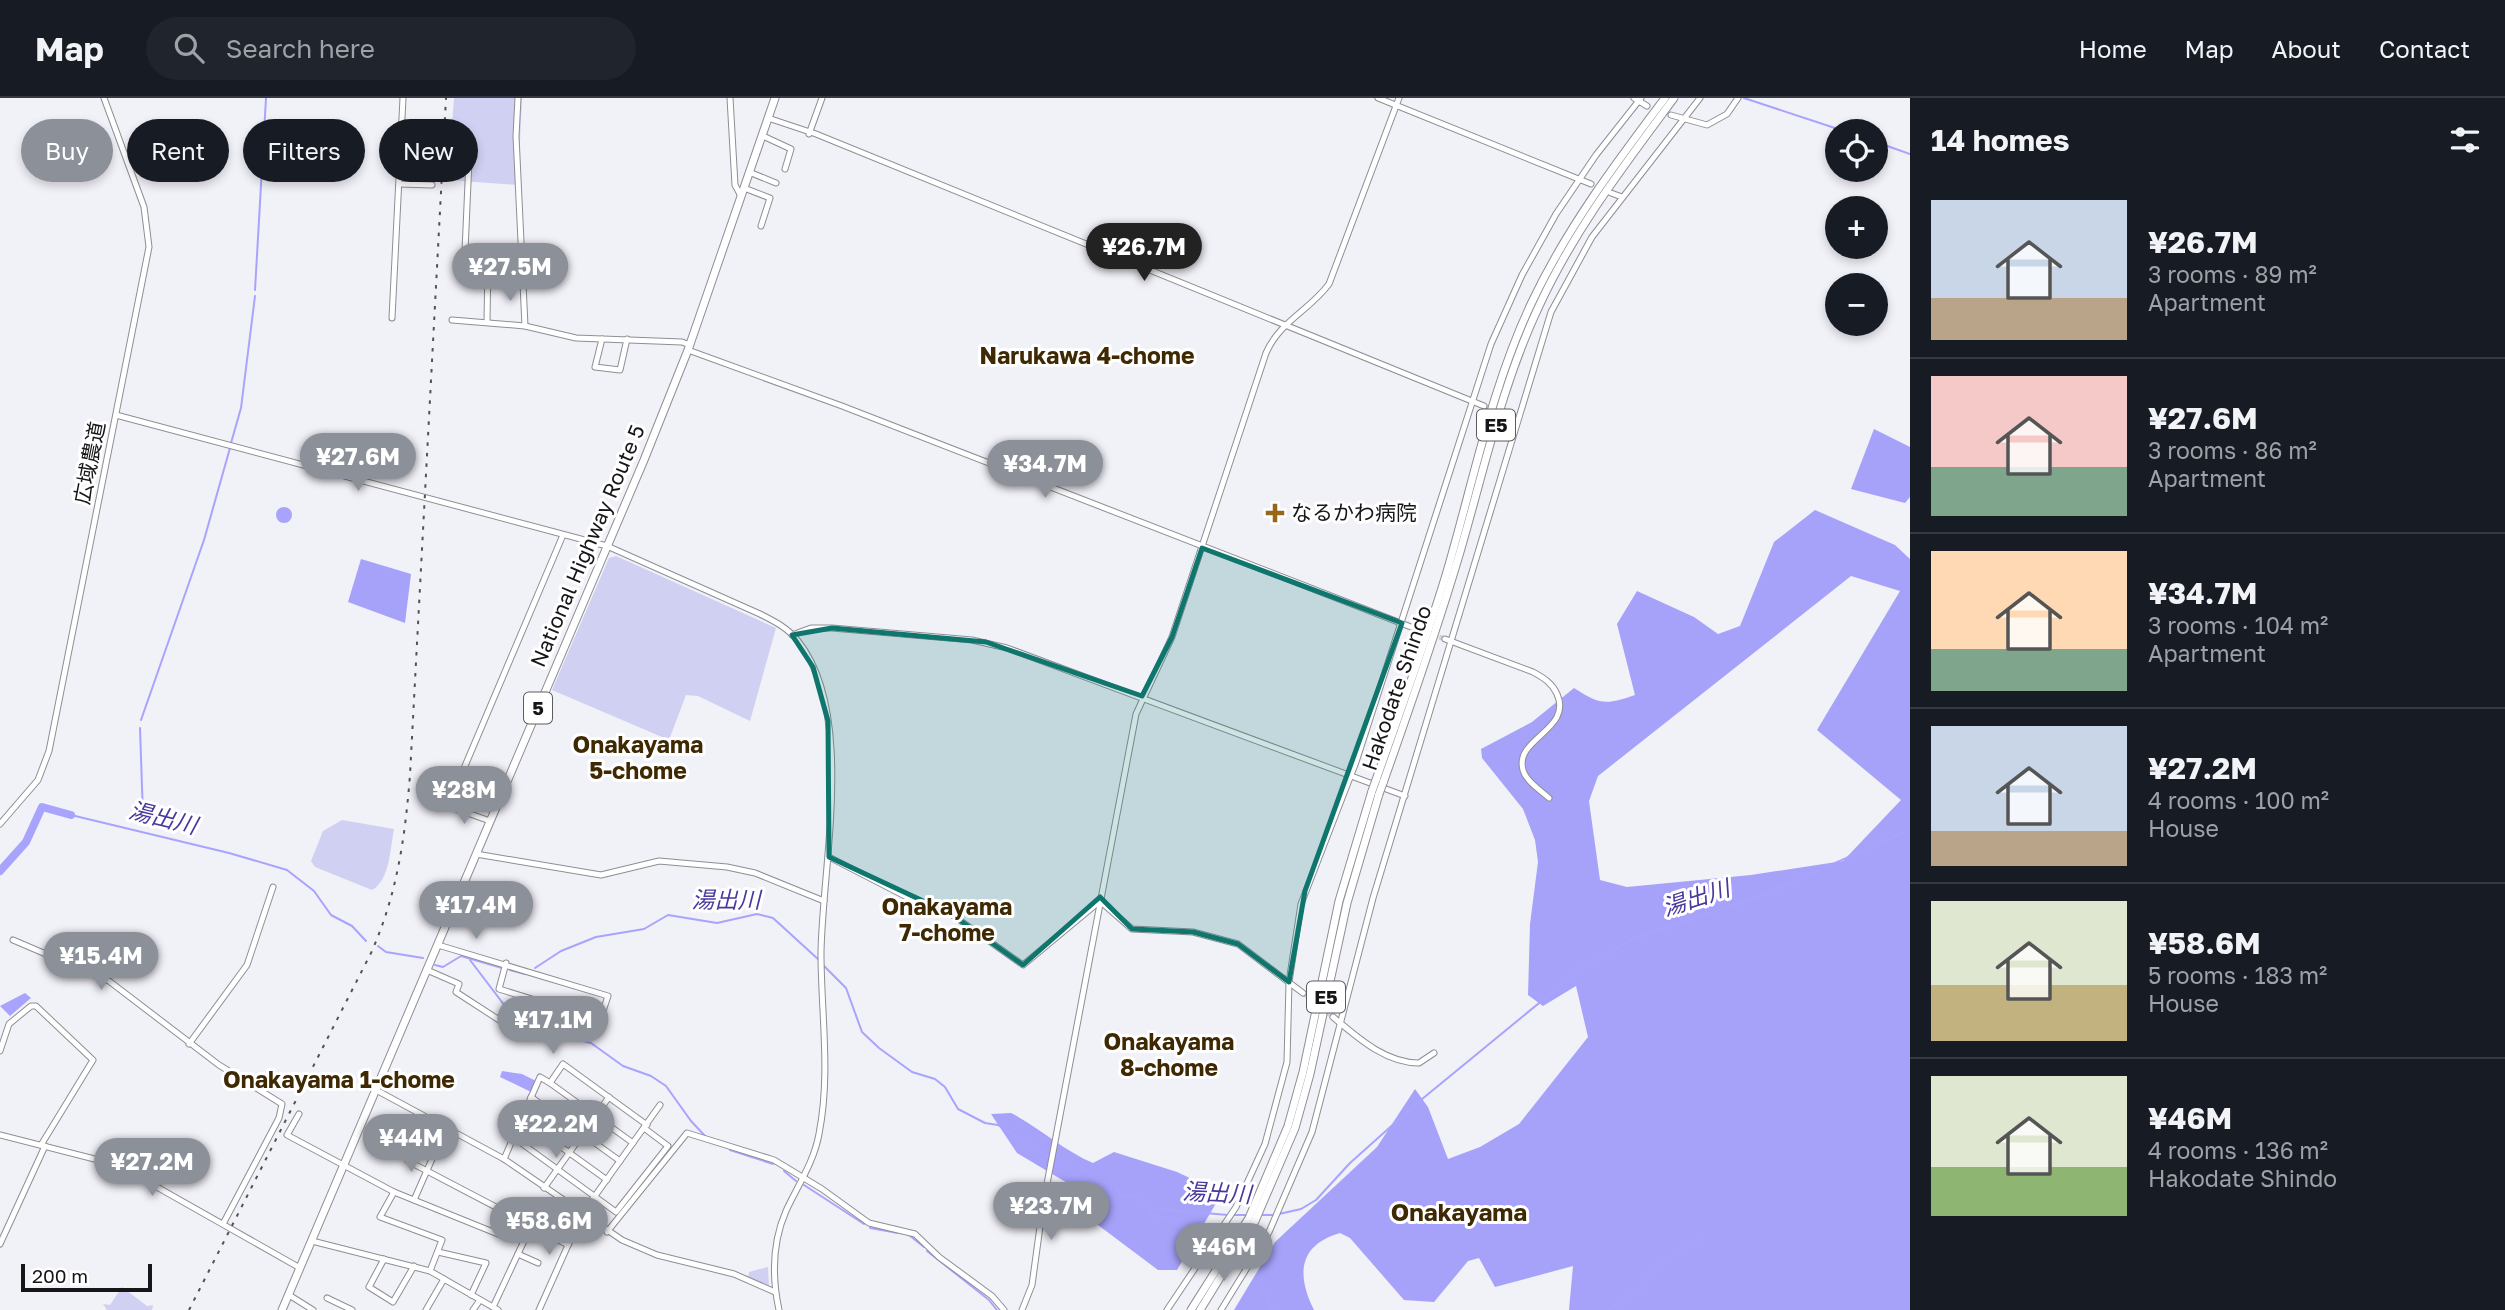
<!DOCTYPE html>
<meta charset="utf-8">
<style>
body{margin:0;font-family:"Golos Text","Noto Sans JP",sans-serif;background:#20242c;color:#f1f3f6;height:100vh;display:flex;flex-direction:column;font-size:26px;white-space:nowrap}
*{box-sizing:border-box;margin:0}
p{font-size:23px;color:#9ea1a6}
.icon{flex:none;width:38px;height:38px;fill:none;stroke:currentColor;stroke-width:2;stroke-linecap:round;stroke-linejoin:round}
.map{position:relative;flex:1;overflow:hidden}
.details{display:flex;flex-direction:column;background:#171b24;width:595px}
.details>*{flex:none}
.banner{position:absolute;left:21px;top:21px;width:665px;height:63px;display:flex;gap:14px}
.buttons{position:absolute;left:1825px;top:21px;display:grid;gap:14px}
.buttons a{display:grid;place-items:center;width:63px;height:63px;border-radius:50%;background:#171b24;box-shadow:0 4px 10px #0003;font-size:35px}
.scale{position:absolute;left:21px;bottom:18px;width:131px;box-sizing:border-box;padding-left:7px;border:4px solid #161619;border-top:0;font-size:19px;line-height:24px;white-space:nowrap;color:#161619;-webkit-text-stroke:5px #fff;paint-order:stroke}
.price{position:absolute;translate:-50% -60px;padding:0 16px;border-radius:24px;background:#8c9099;color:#fff;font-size:23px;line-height:46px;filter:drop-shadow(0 2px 4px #0008)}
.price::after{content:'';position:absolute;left:50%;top:42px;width:21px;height:16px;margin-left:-10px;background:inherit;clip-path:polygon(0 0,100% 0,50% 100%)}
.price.selected{background:#222;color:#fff}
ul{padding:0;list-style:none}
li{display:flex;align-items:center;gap:21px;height:175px;padding:0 21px}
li+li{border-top:2px solid #363941}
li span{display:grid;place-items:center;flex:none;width:196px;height:140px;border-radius:0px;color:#555}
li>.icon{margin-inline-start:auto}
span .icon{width:84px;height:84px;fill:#fffc;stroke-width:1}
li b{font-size:30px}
h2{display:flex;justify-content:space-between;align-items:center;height:84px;padding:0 21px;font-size:30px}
.chip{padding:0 24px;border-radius:32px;background:#171b24;box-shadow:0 4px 10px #0003;font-size:24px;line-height:63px}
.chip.selected{background:#8c9099;color:#fff}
header{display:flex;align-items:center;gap:42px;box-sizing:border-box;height:98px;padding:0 35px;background:#171b24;border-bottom:2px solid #363941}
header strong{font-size:33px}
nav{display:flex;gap:38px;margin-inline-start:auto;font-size:24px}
.search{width:490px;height:63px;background:#20242c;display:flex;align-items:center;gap:18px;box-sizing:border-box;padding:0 24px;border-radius:38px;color:#9ea1a6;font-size:26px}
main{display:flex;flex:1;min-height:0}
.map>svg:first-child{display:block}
.green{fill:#d0d0f2}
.forest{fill:#a6a2fa;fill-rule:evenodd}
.water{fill:#a8a4fd}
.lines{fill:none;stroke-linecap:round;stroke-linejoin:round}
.stream{stroke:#a8a4fd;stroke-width:2}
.river{stroke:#a8a4fd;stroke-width:8}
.minor-tunnel{stroke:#d0d0d7;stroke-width:5;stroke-dasharray:5 2.5;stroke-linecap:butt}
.minor-casing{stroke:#8e8e95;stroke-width:7}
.highway-casing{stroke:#8e8e95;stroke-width:9}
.minor{stroke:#fff;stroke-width:5}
.highway{stroke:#fff;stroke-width:7}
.rail{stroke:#525256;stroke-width:2;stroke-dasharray:3.5 7;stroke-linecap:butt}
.highway-bridge-casing{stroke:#8e8e95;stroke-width:9;stroke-linecap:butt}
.highway-bridge{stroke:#fff;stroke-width:7}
.marked{fill:#0f766e;fill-opacity:0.2;stroke:#0f766e;stroke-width:5;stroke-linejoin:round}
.poi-dot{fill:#966716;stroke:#fff;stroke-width:2.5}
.labels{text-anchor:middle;stroke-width:6;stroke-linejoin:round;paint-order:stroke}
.shield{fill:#fff;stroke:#5c5c5e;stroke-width:2}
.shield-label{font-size:19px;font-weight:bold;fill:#161619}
.street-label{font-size:21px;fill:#161619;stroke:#fff}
.poi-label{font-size:21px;fill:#161619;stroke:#fff;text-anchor:start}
.neighbourhood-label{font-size:23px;font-weight:bold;fill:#3f2903;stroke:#fff}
.water-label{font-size:23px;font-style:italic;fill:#49399e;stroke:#fff}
.quarter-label{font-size:24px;font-weight:bold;fill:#3f2903;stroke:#fff}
</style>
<header>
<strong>Map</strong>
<div class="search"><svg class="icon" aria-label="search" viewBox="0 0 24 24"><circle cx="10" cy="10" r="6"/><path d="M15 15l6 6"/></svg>Search here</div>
<nav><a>Home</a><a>Map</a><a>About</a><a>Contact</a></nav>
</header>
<main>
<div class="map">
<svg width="1910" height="1212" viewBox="0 0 1910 1212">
<rect width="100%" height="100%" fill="#f1f1f8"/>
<g class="green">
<path d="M454 0H522L518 87 448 82Z"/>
<path d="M616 458 776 530 750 623 698 598 686 597 669 642 552 592 609 460Z"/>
<path d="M342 722 394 731C390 751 390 782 372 792L315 769 311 763 323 733Z"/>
<path d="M768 1169 769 1189 748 1179 749 1174Z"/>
<path d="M122 1189 147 1208 153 1207 152 1212H107L103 1206 110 1207Z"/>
</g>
<g class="forest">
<path d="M1874 331 1910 349V399L1905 405 1851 391Z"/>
<path d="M1815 412 1895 447 1910 461V1212H1569L1573 1168 1495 1189 1479 1160 1468 1163 1434 1204 1404 1202 1350 1140 1340 1135C1299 1147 1296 1176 1314 1212H1234L1275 1144 1377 1049 1415 991 1428 1009 1448 1061 1480 1049 1519 1026 1588 939 1576 888 1543 908 1528 897 1530 826 1538 764 1535 742 1523 711 1482 660 1481 651 1532 624 1574 590C1600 607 1606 607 1635 597L1617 526 1637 493 1694 519 1718 536 1740 528 1774 444ZM1851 478 1900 493 1817 632 1901 702 1843 763 1751 777 1627 789 1600 782 1589 703 1598 678Z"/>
<path d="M361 461 411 476 405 525 348 504Z"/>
<path d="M1011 1015C1040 1030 1063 1052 1093 1065L1114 1054 1177 1074 1222 1095 1177 1172H1158L1078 1112 1079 1092 1017 1055 991 1016Z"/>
</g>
<g class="water">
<circle cx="284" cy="417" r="8"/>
<path d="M25 895 31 900 10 918 0 908Z"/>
<path d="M502 973 522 976 536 983 531 994 500 979Z"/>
</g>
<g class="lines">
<g class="stream">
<path d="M1744 0 1844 33"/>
<path d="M1876 44 1910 56"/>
<path d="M255 192 266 0"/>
<path d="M231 345 241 310 255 198"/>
<path d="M141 622 204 442 230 350"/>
<path d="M140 630 143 718 140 724"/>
<path d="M71 717 229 755 287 772 314 793 331 817 352 828 366 843"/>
<path d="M378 848 386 854 423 860"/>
<path d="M470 862 511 916 542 923 571 940 591 945 623 968 651 978 666 988 691 1023 706 1039"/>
<path d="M822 866 846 890 862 934 879 950 912 974 935 981 945 989 958 1011 985 1025 998 1027 1050 1060"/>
<path d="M435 867 443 869 461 858 502 870"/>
<path d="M535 870 561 853 596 839 644 831 668 817 717 825 757 816 773 820 819 862"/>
<path d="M510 872 525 876"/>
<path d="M730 1052 773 1066"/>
<path d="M1055 1063 1086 1083 1109 1085 1122 1098 1137 1099C1155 1123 1151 1115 1177 1122L1192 1137 1216 1138"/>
<path d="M784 1073 796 1083"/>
<path d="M804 1087 864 1126"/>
<path d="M1146 1110 1228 1117"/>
<path d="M1279 1116 1301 1111 1316 1102 1350 1065 1416 1006 1583 869 1633 841 1753 801 1910 732"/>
<path d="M1234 1117H1246"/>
<path d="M1262 1117H1274"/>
<path d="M870 1130 898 1135"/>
<path d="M909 1137 924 1149"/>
<path d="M1221 1137 1237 1135"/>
<path d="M1249 1138C1266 1147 1261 1163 1261 1180 1261 1192 1266 1202 1273 1212"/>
<path d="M927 1153 989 1202 997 1212"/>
<path d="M1609 1212 1641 1190 1655 1169 1700 1140"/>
</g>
<path class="river" d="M0 773 26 744 42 709 71 717"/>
<g class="minor-tunnel">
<path d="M1484 308 1506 317"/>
<path d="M1411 529 1445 541"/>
<path d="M1303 895 1333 919"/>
</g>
<g class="minor-casing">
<g id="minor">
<path d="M518 0 516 38 525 228 576 240 682 244 690 247"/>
<path d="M730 0 735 87 741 98"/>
<path d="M1378 0 1591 86"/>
<path d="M1634 0 1647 8"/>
<path d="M1671 17 1707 27 1727 16 1738 0"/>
<path d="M768 20 816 36 1484 308"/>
<path d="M809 36 822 0"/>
<path d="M763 38 791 51 785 71"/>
<path d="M469 62 465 153 488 161 487 224"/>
<path d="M749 74 776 85"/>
<path d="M400 86 432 87"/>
<path d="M744 90 770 100 761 128"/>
<path d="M1611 95 1622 99"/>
<path d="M392 220 403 0"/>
<path d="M452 222 525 228"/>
<path d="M602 241 595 269 620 272 627 241"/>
<path d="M688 252 842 308 1411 529"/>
<path d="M116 317 607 448 760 516C774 523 788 530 798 543 856 615 822 769 821 855 821 916 831 975 819 1036 814 1064 798 1087 786 1113 772 1145 772 1179 779 1212"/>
<path d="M792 537 811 530H832L972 542 1007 550 1405 698"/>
<path d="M1445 541 1533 574C1544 580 1552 585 1557 596 1573 632 1514 640 1523 672 1526 683 1540 692 1549 700"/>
<path d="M490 723 448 708 563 437"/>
<path d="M0 726 38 682 49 653 149 149 144 109 104 0"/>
<path d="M476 756 601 777 659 763 727 769 755 775 824 803"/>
<path d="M829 759 930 811 951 816 1023 867 1100 803 1132 831 1193 834 1238 846 1303 895"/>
<path d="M13 842 109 883 219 967 282 1006 279 1020 223 1126"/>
<path d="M438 847 608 898 600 922 499 891 506 865"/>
<path d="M427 872 459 886 456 894 510 929"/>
<path d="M1333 919C1357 939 1385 965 1419 965L1434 955"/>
<path d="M189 946 247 867 273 789"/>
<path d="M0 953 9 926 31 908H36L93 962 41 1047"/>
<path d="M550 985 633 1045"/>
<path d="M376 992 504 1061 622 1142 657 1157 734 1176 775 1194"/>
<path d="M531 999 620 1063"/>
<path d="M299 1016 287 1037 394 1094 503 1138 513 1118 568 1147"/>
<path d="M521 1020 607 1082"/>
<path d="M0 1037 118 1067 300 1170"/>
<path d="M513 1039 616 1114 668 1048 644 1030"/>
<path d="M504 1061 540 979 550 985 563 966 647 1027"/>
<path d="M408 1063 513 1118 518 1107"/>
<path d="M544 1090 609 999"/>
<path d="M394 1094 380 1119 442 1142 430 1173"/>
<path d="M414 1102 432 1061"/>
<path d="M607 1134 687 1035 774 1062 822 1091 869 1125 915 1136 939 1159 992 1198 1004 1212"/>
<path d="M312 1143 430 1173 498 1212"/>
<path d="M0 1146 45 1048"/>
<path d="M438 1154 486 1165 471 1197"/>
<path d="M518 1156 538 1165"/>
<path d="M384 1161 369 1189 393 1204 414 1168"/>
<path d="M289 1197 313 1212"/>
<path d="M327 1200 352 1212"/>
<path d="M493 1209 531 1128"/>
<path d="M426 1212 444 1181"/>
<path d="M473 1212 480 1202"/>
<path d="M539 1212 582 1116 660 1007"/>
<path d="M1022 1212 1032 1187 1043 1107 1136 616 1172 539 1266 255C1280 223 1309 213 1329 186L1399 0"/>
<path d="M1167 1212 1236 1109 1265 1046 1287 964 1289 884 1301 806 1356 664 1491 246 1522 177 1556 116 1596 57 1641 0"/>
<path d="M1221 1212 1269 1134 1312 1034 1373 800 1551 214 1592 139 1700 0"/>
</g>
</g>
<g class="highway-casing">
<g id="highway">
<path d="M1376 682C1400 614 1425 546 1446 477 1473 386 1491 290 1532 204 1567 130 1616 65 1665 0"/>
<path d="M1383 685C1410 609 1437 532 1460 454 1484 372 1502 286 1539 208 1574 132 1625 66 1674 0"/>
<path d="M282 1212 644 362 688 252 775 0"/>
<path d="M1191 1212 1249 1120 1288 1028 1303 974 1339 803 1372 693"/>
<path d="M1200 1212 1255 1123 1295 1030 1310 976 1347 805 1379 696"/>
</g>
</g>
<use href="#minor" class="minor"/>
<use href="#highway" class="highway"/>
<path class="rail" d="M189 1212 371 855C397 797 405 740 410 677L446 0"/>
<g class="highway-bridge-casing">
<g id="highway-bridge">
<path d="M1372 693 1376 682"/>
<path d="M1379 696 1383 685"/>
</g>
</g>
<use href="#highway-bridge" class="highway-bridge"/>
</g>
<path class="marked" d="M1202 450 1402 525 1305 793 1289 884 1238 846 1193 834 1132 831 1100 799 1023 867 951 816 829 759 828 623 813 569 792 537 832 530 986 544 1142 598 1172 539Z"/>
<path class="poi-dot" d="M1271.5 404.5h7v7h7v7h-7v7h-7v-7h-7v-7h7z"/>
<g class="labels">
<g class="shield">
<rect x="1477" y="311.5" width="38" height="31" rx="5"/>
<rect x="524" y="594.5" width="28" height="31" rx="5"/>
<rect x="1307" y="883.5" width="38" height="31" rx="5"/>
</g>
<g class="shield-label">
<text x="1496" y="334">E5</text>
<text x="538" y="617">5</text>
<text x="1326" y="906">E5</text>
</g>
<g class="street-label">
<text transform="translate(90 365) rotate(-79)" y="7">広域農道</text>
<text transform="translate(588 448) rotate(-67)" y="7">National Highway Route 5</text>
<text transform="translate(1397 590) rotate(-71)" y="7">Hakodate Shindo</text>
</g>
<g class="poi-label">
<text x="1291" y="422">なるかわ病院</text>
</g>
<g class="neighbourhood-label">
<text x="1087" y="266">Narukawa 4-chome</text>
<text x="638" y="655">Onakayama<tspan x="638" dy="26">5-chome</tspan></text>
<text x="947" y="817">Onakayama<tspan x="947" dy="26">7-chome</tspan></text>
<text x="1169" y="952">Onakayama<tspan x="1169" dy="26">8-chome</tspan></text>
<text x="339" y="990">Onakayama 1-chome</text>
</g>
<g class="water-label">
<text transform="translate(163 720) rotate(14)" y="8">湯出川</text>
<text transform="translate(1696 800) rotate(-18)" y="8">湯出川</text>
<text x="726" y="810">湯出川</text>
<text transform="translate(1217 1095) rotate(3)" y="8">湯出川</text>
</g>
<g class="quarter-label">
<text x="1459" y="1123">Onakayama</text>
</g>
</g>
</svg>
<div class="buttons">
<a><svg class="icon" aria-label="locate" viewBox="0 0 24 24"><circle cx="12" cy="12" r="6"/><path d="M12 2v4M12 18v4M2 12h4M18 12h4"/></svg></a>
<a>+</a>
<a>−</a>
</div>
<div class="scale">200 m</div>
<b class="price selected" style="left:1144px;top:185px">¥26.7M</b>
<b class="price" style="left:510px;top:205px">¥27.5M</b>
<b class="price" style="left:358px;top:395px">¥27.6M</b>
<b class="price" style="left:1045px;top:402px">¥34.7M</b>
<b class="price" style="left:464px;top:728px">¥28M</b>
<b class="price" style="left:476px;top:843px">¥17.4M</b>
<b class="price" style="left:101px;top:894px">¥15.4M</b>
<b class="price" style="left:553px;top:958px">¥17.1M</b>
<b class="price" style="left:556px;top:1062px">¥22.2M</b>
<b class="price" style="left:411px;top:1076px">¥44M</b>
<b class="price" style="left:152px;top:1100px">¥27.2M</b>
<b class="price" style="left:1051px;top:1144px">¥23.7M</b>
<b class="price" style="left:549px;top:1159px">¥58.6M</b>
<b class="price" style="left:1224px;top:1185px">¥46M</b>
<div class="banner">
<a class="chip selected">Buy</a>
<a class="chip">Rent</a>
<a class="chip">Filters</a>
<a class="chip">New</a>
</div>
</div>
<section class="details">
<h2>14 homes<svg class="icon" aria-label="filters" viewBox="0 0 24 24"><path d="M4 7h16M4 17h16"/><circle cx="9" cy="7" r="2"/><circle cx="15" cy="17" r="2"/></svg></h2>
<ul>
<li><span style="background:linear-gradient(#c9d6e8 70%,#b9a48a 0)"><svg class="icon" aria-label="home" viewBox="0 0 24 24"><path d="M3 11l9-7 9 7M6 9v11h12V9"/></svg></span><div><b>¥26.7M</b><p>3 rooms · 89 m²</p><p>Apartment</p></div></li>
<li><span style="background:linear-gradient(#f6c9c9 65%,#7fa58c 0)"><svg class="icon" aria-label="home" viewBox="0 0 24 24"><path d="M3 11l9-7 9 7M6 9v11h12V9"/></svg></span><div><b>¥27.6M</b><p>3 rooms · 86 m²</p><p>Apartment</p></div></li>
<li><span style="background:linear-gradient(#ffd9b3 70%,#7fa58c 0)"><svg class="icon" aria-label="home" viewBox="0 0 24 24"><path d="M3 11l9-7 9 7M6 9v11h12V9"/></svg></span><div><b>¥34.7M</b><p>3 rooms · 104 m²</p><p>Apartment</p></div></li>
<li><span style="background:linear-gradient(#c9d6e8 75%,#b9a48a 0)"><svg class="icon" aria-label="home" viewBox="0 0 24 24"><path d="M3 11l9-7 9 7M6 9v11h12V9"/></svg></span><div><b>¥27.2M</b><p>4 rooms · 100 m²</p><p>House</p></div></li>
<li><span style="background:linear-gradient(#dfe7d0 60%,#c2b280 0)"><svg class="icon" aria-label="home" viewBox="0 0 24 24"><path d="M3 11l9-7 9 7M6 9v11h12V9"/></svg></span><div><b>¥58.6M</b><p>5 rooms · 183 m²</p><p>House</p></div></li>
<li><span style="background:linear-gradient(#dfe7d0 65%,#8fb573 0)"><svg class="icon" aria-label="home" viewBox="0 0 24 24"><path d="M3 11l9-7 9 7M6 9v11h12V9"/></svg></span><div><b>¥46M</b><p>4 rooms · 136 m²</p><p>Hakodate Shindo</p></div></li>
</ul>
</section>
</main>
